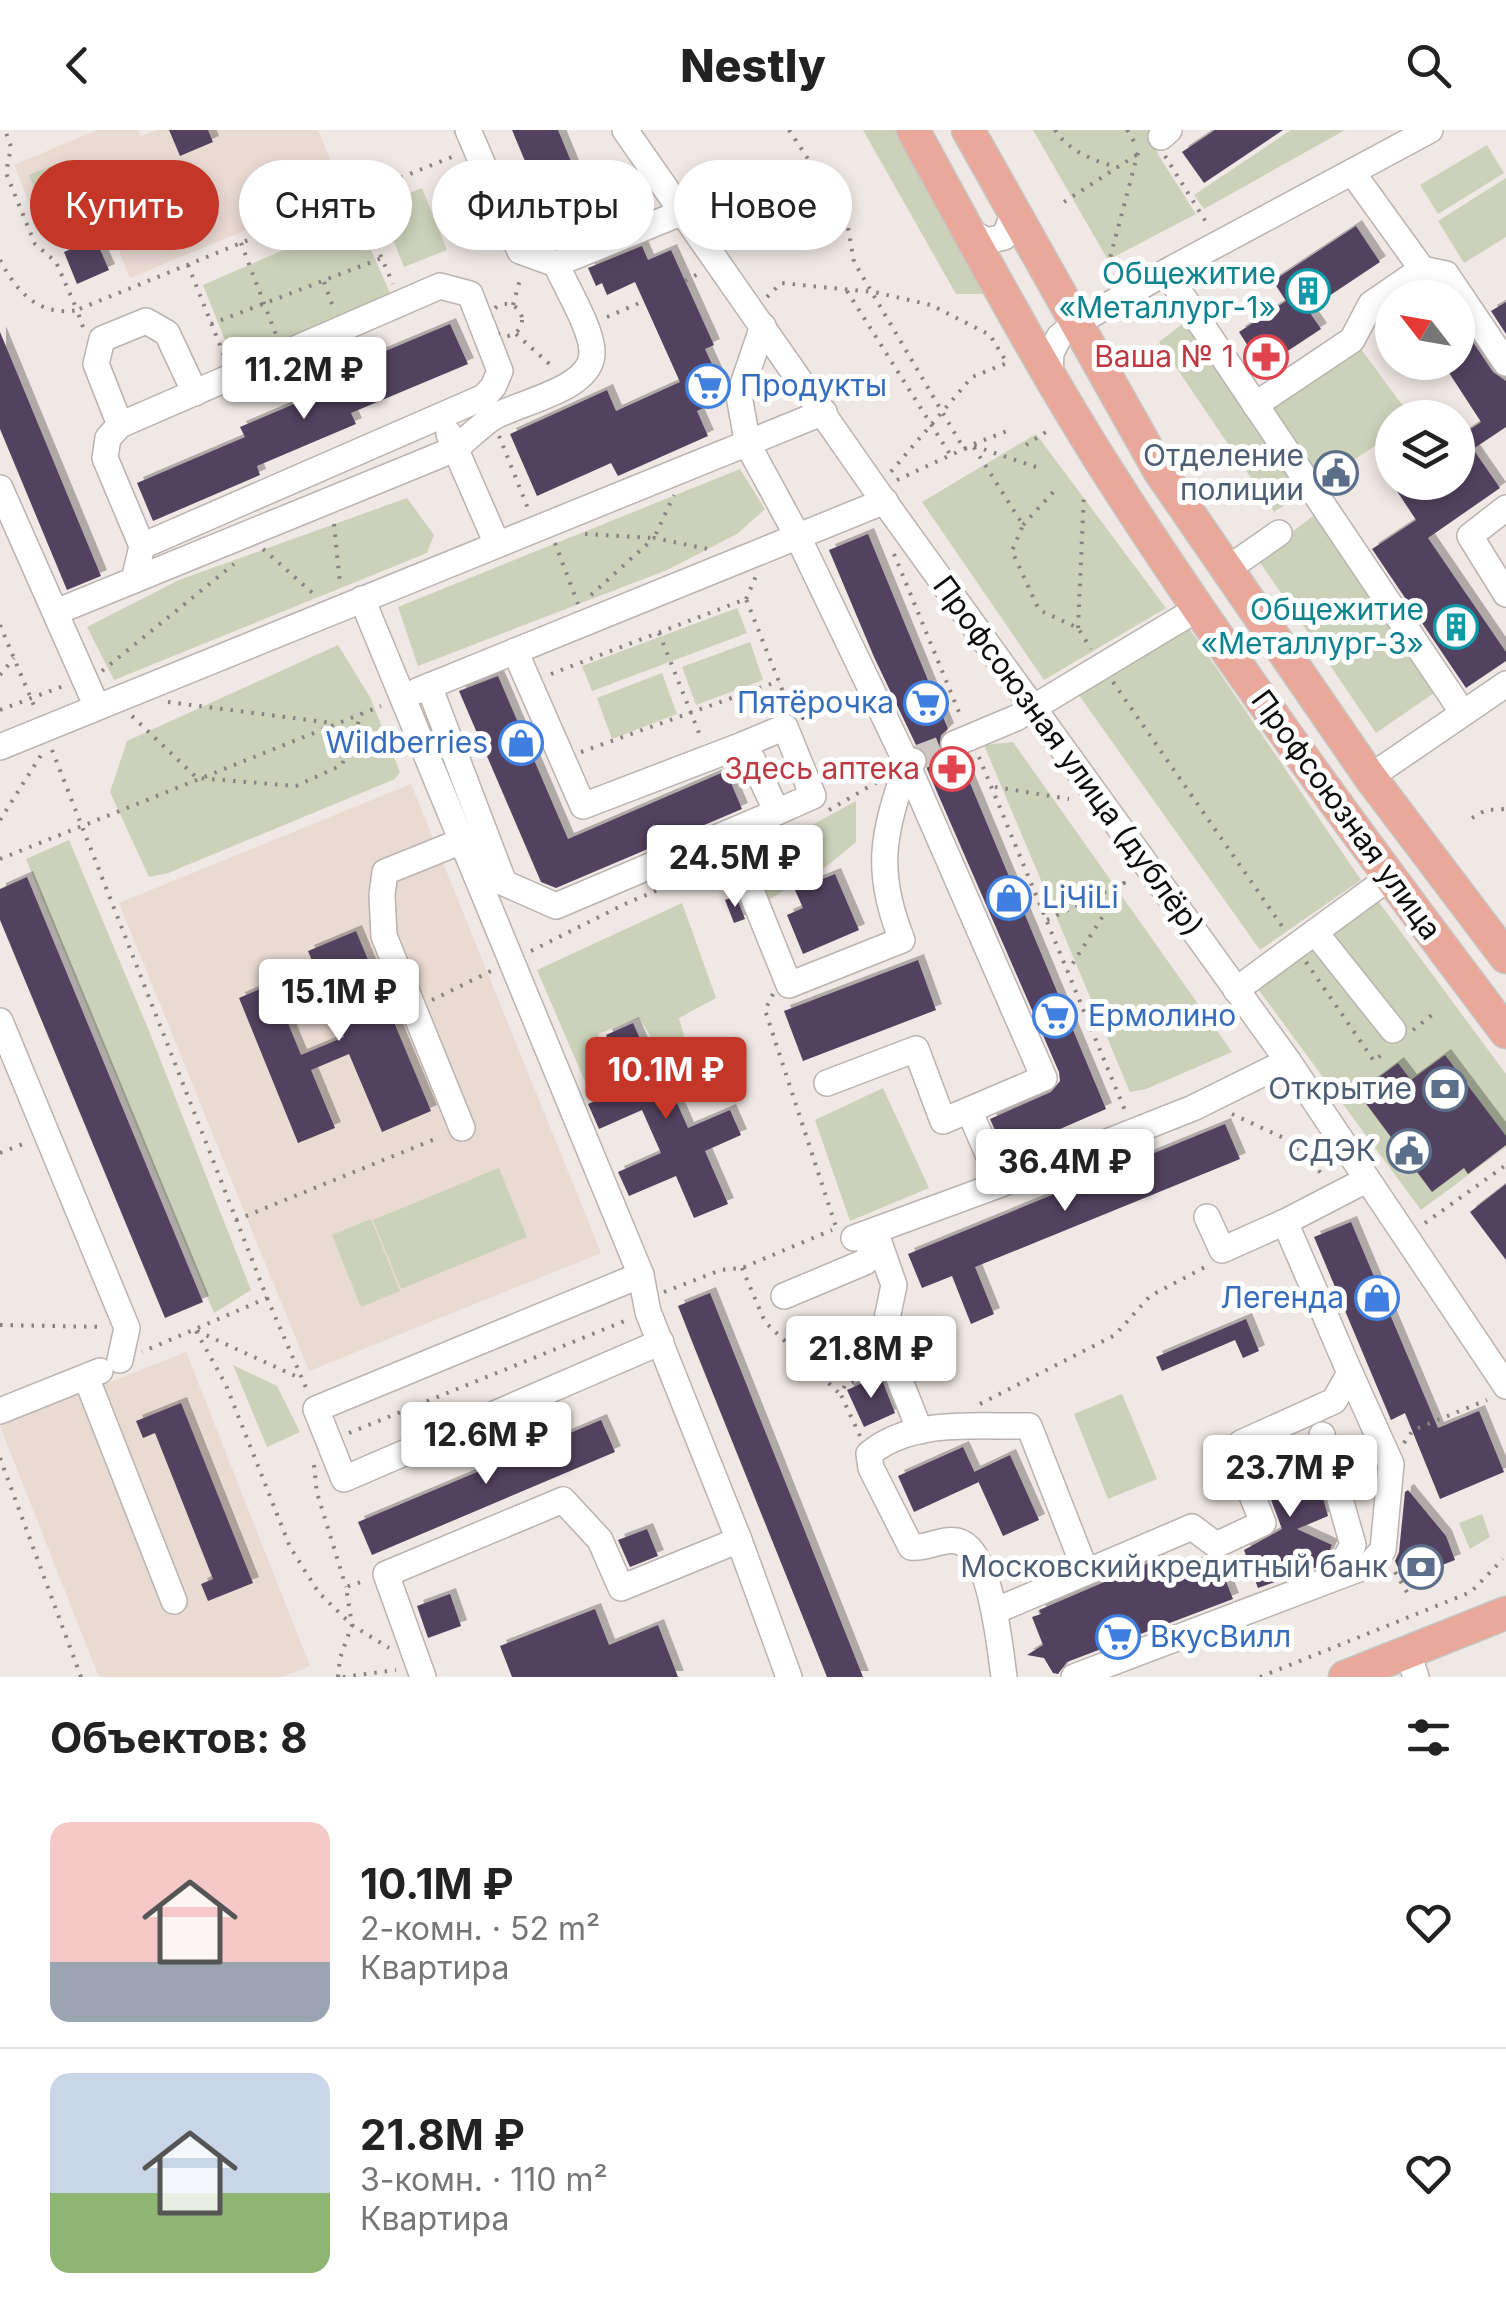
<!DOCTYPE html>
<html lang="ru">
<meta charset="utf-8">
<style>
body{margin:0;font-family:Inter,sans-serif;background:#f2f2f2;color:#222;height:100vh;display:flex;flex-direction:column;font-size:38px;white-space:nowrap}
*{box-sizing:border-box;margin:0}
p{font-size:32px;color:#767676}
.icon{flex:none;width:55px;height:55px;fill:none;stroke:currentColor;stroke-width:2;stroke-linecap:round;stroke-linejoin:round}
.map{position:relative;height:1547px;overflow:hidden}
.details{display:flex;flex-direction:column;background:#fff;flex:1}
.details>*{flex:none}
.guide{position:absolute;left:30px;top:30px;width:1000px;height:90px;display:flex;gap:20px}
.needle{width:65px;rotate:301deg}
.controls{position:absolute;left:1375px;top:150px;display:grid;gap:20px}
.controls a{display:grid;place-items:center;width:100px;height:100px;border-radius:50%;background:#fff;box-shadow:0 5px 15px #0003;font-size:50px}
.price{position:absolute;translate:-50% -85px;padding:0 22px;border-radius:10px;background:#fff;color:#222;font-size:32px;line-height:65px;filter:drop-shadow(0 2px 5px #0008)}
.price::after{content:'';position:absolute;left:50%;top:60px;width:30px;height:22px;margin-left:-15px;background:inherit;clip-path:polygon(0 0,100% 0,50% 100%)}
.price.selected{background:#c43728;color:#fff}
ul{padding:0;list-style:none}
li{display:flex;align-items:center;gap:30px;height:250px;padding:0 50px}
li+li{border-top:2px solid #e0e0e0}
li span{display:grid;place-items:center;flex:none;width:280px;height:200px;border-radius:20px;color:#555}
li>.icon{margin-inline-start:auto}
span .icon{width:120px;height:120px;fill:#fffc;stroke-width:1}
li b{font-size:42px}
h2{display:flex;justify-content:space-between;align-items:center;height:120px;padding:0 50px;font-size:42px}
.pill{padding:0 35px;border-radius:45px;background:#fff;box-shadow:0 5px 15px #0003;font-size:35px;line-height:90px}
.pill.selected{background:#c43728;color:#fff}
header{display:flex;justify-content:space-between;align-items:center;height:130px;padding:0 50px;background:#fff;font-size:45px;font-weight:800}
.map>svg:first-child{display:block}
.built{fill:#e9dad2}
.green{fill:#ccd2b9}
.building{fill:#53425e;filter:url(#shadow)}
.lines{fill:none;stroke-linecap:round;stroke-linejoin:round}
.minor-tunnel{stroke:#cdc7c3;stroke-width:25;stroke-dasharray:25 12;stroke-linecap:butt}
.minor-casing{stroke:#bab3b0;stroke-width:28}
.major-casing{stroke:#c5c5c4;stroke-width:35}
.path{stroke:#888380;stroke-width:4;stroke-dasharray:2.5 8;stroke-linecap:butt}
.minor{stroke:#fff;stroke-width:25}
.major{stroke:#eaa89a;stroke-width:32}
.labels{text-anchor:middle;stroke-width:10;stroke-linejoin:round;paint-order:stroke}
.culture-label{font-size:30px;fill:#0d838f;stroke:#fff;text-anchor:end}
.health-label{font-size:30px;fill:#be3a42;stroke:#fff;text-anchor:end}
.shop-label{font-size:30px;fill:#366cbe;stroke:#fff;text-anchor:start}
.service-label{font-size:30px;fill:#4e5e75;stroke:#fff;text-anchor:end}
.street-label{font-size:30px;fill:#0e0c0a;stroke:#fff}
</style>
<header><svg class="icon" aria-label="back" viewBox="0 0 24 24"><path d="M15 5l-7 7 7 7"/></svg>Nestly<svg class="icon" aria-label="search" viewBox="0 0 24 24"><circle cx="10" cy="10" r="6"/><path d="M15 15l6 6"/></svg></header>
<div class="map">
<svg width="1506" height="1547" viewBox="0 0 1506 1547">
<defs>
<filter id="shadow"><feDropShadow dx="6" dy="-6" stdDeviation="0" flood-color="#0004"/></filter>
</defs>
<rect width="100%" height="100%" fill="#efe8e4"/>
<g class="built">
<path d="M97 0H138L141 6 157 0H169L180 26 213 12 208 0H318L343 60 130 148 104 84 44 109 14 35Z"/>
<path d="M411 654 601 1123 309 1241 119 773Z"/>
<path d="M186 1222 310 1536 283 1547H99L0 1296Z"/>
</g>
<g class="green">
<path d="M863 0H900L990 164H956Z"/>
<path d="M1033 0H1155L1150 5 1159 26 1196 84 1108 130Z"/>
<path d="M1291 0H1345L1204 79 1194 65Z"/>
<path d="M1487 15 1504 43 1438 84 1420 55Z"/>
<path d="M59 33 78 83 49 95 29 45Z"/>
<path d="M1506 48V107L1464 133 1438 91Z"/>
<path d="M422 58 447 120 404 137 379 75Z"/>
<path d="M357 88 393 170 236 238 203 155Z"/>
<path d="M1189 189 1257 287 1358 215 1411 287 1392 288V305L1274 382 1159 212Z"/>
<path d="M1036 304 1166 478 1044 550 922 372Z"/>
<path d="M740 339 765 379 737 404 667 440 418 536 398 477Z"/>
<path d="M407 368 434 405 427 423 114 550 87 497 179 450Z"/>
<path d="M1320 381 1434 563 1376 603 1257 428Z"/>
<path d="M737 478 747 503 592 561 582 536Z"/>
<path d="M1187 495 1361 750 1260 820 1076 561Z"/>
<path d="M750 512 763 550 696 575 682 537Z"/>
<path d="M338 515 370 567 400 642 395 649 168 743 149 747 110 662 127 611Z"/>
<path d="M662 543 677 584 612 609 597 568Z"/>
<path d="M1013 612 1232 922 1146 959 1130 962 984 615Z"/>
<path d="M856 671V712L827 736 768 770 748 730Z"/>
<path d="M69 710 149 901 251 1160 214 1183 26 729Z"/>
<path d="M1378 771 1506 944V1017L1421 1080 1258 859Z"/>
<path d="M682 773 716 868 679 888 685 910 662 924 639 888 598 904 614 949 590 963 537 840Z"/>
<path d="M883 958 929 1058 850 1091 815 990Z"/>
<path d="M499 1038 527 1107 401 1159 373 1090Z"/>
<path d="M371 1089 400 1161 361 1177 332 1105Z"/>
<path d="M233 1235 277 1256 300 1302 267 1317Z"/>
<path d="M1122 1264 1157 1349 1108 1369 1074 1284Z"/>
<path d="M1482 1384 1490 1407 1470 1419 1459 1393Z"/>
</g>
<g class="building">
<path d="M169 0H208L213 12 180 26Z"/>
<path d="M512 0H558L599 99 560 115Z"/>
<path d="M1215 0H1283L1204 53 1182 22Z"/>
<path d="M1356 96 1380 132 1308 180 1321 199 1262 238 1239 202 1286 171 1273 151Z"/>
<path d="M95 108 109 140 77 154 64 122Z"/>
<path d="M642 116 648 130 671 120 714 215 705 219 724 260 723 269 697 281 708 306 618 346 611 333 537 366 510 304 607 260 616 281 680 252 635 152 607 165 602 153 596 156 588 138Z"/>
<path d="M1506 172V204L1491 181Z"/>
<path d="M1458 190 1493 242 1506 251V297L1473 319 1500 358 1428 408 1506 522V531L1466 558 1372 419 1416 390 1391 352H1458V296L1463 304 1481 292 1442 232H1458Z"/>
<path d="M450 194 468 234 351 283 356 294 257 336 260 345 153 391 137 353 245 307 240 297 339 255 333 243Z"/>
<path d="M0 202 101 446 67 460 0 299Z"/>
<path d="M868 404 948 599 941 605 939 619 945 627 960 629 1106 979 1005 1023 990 989 1051 962 1060 951 1059 942 927 639 928 625 916 615 874 527 829 420Z"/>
<path d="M498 546 568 709 726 641 742 679 556 758 541 752 459 561Z"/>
<path d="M810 568 817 584 802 590 795 574Z"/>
<path d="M835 744 859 800 803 824 787 785 803 778 795 760Z"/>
<path d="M27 747 203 1172 165 1188 0 790V759Z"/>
<path d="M736 766 745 789 734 793 725 770Z"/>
<path d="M356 801 431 981 382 1002 349 924 311 940 335 998 298 1013 239 868 272 854 301 925 344 907 308 821Z"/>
<path d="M918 830 936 880 803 931 784 881Z"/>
<path d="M633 893 652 936 702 914 712 936 669 955 688 998 730 980 741 1005 705 1021 728 1074 694 1088 676 1046 629 1066 618 1042 661 1023 642 980 599 999 588 974 629 956 606 905Z"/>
<path d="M1445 925 1506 1006V1015L1468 1044 1464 1038 1432 1062 1358 963 1398 933 1411 950Z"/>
<path d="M1225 994 1240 1029 975 1137 994 1184 971 1194 952 1146 922 1158 908 1124Z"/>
<path d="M1506 1054V1130L1470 1082Z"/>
<path d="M1351 1092 1438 1298 1479 1281 1504 1342 1440 1369 1405 1283 1391 1290 1314 1107Z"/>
<path d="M710 1163 863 1547H827L695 1219 678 1176Z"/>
<path d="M1246 1189 1259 1221 1243 1228 1235 1210 1162 1241 1156 1227Z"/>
<path d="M880 1245 895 1283 864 1297 847 1260Z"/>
<path d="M181 1273 253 1453 208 1471 201 1454 213 1449 155 1303 143 1308 136 1291Z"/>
<path d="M601 1290 615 1322 372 1425 358 1392Z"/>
<path d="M1302 1314 1313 1333 1328 1386 1297 1399 1332 1415 1323 1435 1258 1458 1244 1420 1282 1399 1264 1351 1268 1349 1261 1331Z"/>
<path d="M963 1317 979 1352 914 1382 898 1346Z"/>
<path d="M1010 1325 1039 1390 1003 1406 974 1342Z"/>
<path d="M1408 1360 1446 1406 1455 1430 1404 1450 1395 1431 1399 1422 1405 1362Z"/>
<path d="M647 1399 658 1426 630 1437 618 1410Z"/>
<path d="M1207 1428 1210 1433 1218 1431 1233 1469 1138 1505 1134 1499 1125 1510 1067 1532 1058 1544 1053 1543 1044 1528 1027 1525 1043 1515 1032 1487 1041 1484 1039 1480 1158 1429 1166 1446Z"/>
<path d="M450 1464 461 1496 428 1508 417 1476Z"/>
<path d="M595 1479 609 1515 658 1495 678 1547H512L500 1516Z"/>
</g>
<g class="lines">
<path class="minor-tunnel" d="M917 628 954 614"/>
<g class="minor-casing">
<g id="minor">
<path d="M625 0 876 360 1288 931 1506 1256"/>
<path d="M1161 7 1169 0"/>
<path d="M1352 42 1422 139 1446 144 1506 233"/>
<path d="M969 101 987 111 1004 107 1012 88 1011 77"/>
<path d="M556 134 683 82"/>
<path d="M1166 142 1463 583"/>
<path d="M1050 246 1051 223 1059 207 1075 194 1175 137 1430 0"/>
<path d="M1255 275 1352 210 1371 174 1422 139"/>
<path d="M120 295 96 234 102 209 146 191 167 203 195 263"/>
<path d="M449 304 497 414"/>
<path d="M0 358 97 577"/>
<path d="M1506 378 1470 406 1506 464"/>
<path d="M1226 440 1279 403"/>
<path d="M134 450 142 416 105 328 108 308 120 295 440 156 470 164 500 241 493 257 484 267 142 416"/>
<path d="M362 469 641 1145 648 1182 739 1410 789 1547"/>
<path d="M56 482 455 319C467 309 479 297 492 288 518 272 593 260 592 222 592 199 566 157 556 134L520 121 468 0"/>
<path d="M429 556 504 753 556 776 777 682 745 614 583 676 515 521"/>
<path d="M417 561 885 371"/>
<path d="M745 614 785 597 813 666 777 682"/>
<path d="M954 614 1016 588 1197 479"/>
<path d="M0 617 824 282"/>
<path d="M1370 647 1506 554"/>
<path d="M737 726 789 855 902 810C874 740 883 704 907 634L798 407 748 315 739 266 763 196"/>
<path d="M1315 802 1393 900"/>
<path d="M1236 860 1390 747"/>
<path d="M0 891 127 1198 120 1230"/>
<path d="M827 953 916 919 943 991 969 980"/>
<path d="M462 998 384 806 382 765 385 742 462 711"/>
<path d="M1001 1054 1193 978 1288 931"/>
<path d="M1207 1087 1222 1120 1285 1092"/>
<path d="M875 1101 894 1155 883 1208 920 1301"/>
<path d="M854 1108 1001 1054 969 980 1044 948 907 634 913 631"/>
<path d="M641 1145 316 1279 344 1349 661 1212"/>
<path d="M784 1166 865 1132 878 1111"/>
<path d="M86 1247 174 1471"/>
<path d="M0 1281 100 1241"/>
<path d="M1322 1305 1353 1415 1336 1445"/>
<path d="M995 1481 1192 1397 1216 1415 1263 1393 1240 1335 1241 1313 1334 1271 1350 1243 1285 1092 1366 1050"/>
<path d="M1408 1523 1416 1547"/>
<path d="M423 1547 386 1444 563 1370 600 1410 621 1458 739 1410"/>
<path d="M1004 1547C1000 1518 991 1418 957 1411 941 1408 928 1419 911 1417L871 1338 869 1324C912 1288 977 1297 1029 1296L1086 1442"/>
<path d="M1074 1547 1369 1435 1383 1420 1391 1334 1350 1243"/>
</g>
</g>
<g class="major-casing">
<g id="major">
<path d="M913 0C981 124 1047 249 1124 367 1243 551 1374 727 1506 902"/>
<path d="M968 0 1159 340 1370 647 1506 827"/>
<path d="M1345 1547 1506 1483"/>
</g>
</g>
<g class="path">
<path d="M789 0 846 86 854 132 964 319 973 316 1023 395 1012 421 1039 480 1078 498 1091 519"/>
<path d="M1055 0C1067 20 1095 32 1118 37"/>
<path d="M1127 0 1138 18"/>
<path d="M1165 26 1206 92"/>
<path d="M355 67 393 154"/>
<path d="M1064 72 1141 22"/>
<path d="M241 113 276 205"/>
<path d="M0 130C16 161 39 187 77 180L56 132 35 114 6 43 11 17 5 0"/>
<path d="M188 135 225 228"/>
<path d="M1105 147 1140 15"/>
<path d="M685 151 698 144"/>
<path d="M324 152 334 180"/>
<path d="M847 161 951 326"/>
<path d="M767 167 781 153 874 162 931 175 990 205 1007 233 972 247 889 344"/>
<circle cx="506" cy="190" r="16"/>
<path d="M513 175 521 146"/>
<path d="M607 187 644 171"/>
<path d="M211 194 382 128"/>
<path d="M83 197 77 180 454 26"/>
<path d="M516 204 554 238"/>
<path d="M499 306 529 381"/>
<path d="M974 314 1007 301"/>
<path d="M1026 315 1046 302"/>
<path d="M974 316 1036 337"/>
<path d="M897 350 966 318"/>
<path d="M334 394 340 454"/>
<path d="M1023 395 1056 359"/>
<path d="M585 404 654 408 674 365"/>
<path d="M555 413 578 474"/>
<path d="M263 419 316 466"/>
<path d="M894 424 961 587"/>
<path d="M591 465 654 408 708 419"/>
<path d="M746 469 756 446"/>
<path d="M0 495 35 578"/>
<path d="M1078 498 1084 364"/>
<path d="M659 503 701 608"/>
<path d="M102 541 234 434"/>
<path d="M551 544 746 469 789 577"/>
<path d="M0 545 14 528"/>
<path d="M1113 552 1284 799"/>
<path d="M168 572 332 593"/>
<path d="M0 580 66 555"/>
<path d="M132 586 197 648 296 656 342 635 362 583"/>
<path d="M52 620 267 1168 142 1222"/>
<path d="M581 622 779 551"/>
<path d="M979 627 1126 983"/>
<path d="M995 657 1069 669"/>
<path d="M829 680 877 652"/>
<path d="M1472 688 1486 680 1506 679"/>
<path d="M0 690 43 622"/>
<path d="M0 729 381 576"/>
<path d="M1047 790 1124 753 1068 841"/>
<path d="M531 821 625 774 717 735"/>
<path d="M1306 832 1374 931 1386 921"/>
<path d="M773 864 765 880 836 1097"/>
<path d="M432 870 491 841"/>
<path d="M1413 900 1433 884"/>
<path d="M1232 984 1288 1010 1326 1048"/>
<path d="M0 1023 28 1012"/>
<path d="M236 1090 440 1007"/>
<path d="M1425 1093 1506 1035"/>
<path d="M742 1138 765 1192 841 1265"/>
<path d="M664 1162 721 1140 742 1138 832 1100"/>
<path d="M267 1168 307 1260"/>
<path d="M0 1195 105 1197"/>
<path d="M196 1201 226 1255 290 1417 319 1463 352 1495 389 1518"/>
<path d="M197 1201 302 1249"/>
<path d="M980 1274 1115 1205 1150 1166 1209 1135"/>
<path d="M349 1303 627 1190"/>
<path d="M860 1306 841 1265 845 1255 876 1242"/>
<path d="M1404 1313 1413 1300 1487 1270"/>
<path d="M0 1328 81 1547"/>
<path d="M314 1335 317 1364"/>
<path d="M318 1366 346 1457"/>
<path d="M1395 1442 1408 1464"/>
<path d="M338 1547 340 1528 352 1495 346 1457 367 1450"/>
<path d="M343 1547 396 1540"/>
<path d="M1260 1547 1471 1462 1503 1429"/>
</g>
<use href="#minor" class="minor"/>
<use href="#major" class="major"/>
</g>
<defs>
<g id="building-ring" transform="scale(2.25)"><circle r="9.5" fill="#fff" stroke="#0f9aa8" stroke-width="1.5"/><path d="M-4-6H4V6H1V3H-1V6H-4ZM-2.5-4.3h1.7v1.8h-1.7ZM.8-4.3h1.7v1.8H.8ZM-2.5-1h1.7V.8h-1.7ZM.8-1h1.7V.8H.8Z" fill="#0f9aa8"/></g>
<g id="pharmacy-ring" transform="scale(2.25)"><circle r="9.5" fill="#fff" stroke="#e0444e" stroke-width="1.5"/><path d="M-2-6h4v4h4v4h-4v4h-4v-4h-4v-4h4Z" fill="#e0444e"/></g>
<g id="supermarket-ring" transform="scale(2.25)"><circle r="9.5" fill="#fff" stroke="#3f7fe0" stroke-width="1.5"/><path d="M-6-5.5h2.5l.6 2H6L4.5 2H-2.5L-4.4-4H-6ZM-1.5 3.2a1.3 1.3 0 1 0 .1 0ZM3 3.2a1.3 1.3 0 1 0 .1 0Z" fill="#3f7fe0"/></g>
<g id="civic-ring" transform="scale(2.25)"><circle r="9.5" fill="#fff" stroke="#5c6f8a" stroke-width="1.5"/><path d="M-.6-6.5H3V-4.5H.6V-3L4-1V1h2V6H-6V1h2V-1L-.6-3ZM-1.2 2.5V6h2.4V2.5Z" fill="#5c6f8a"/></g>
<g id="shop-ring" transform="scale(2.25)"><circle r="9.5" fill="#fff" stroke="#3f7fe0" stroke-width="1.5"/><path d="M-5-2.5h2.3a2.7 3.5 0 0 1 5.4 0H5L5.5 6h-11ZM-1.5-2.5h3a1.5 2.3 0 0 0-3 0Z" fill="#3f7fe0"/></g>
<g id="bank-ring" transform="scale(2.25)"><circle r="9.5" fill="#fff" stroke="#5c6f8a" stroke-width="1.5"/><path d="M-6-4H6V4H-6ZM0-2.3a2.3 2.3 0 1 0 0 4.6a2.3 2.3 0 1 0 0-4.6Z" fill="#5c6f8a"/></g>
</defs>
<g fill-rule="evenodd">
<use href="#building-ring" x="1308" y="161"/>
<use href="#pharmacy-ring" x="1266" y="227"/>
<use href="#supermarket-ring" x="708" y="256"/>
<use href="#civic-ring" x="1336" y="343"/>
<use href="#building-ring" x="1456" y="497"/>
<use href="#supermarket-ring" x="926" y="573"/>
<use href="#shop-ring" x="521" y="613"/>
<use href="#pharmacy-ring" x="952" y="639"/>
<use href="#shop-ring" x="1009" y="768"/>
<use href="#supermarket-ring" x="1055" y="886"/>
<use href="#bank-ring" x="1445" y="959"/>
<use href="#civic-ring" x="1409" y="1021"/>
<use href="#shop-ring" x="1377" y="1168"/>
<use href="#bank-ring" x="1421" y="1437"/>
<use href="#supermarket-ring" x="1118" y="1507"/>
</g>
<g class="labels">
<g class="culture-label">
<text x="1276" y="154">Общежитие<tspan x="1276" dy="34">«Металлург-1»</tspan></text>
<text x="1424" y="490">Общежитие<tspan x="1424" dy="34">«Металлург-3»</tspan></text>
</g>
<g class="health-label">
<text x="1234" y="237">Ваша № 1</text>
<text x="920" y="649">Здесь аптека</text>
</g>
<g class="shop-label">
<text x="740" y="266">Продукты</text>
<text x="894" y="583" text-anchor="end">Пятёрочка</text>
<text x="488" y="623" text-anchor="end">Wildberries</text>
<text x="1042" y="778">LiЧiLi</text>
<text x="1088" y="896">Ермолино</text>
<text x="1344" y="1178" text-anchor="end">Легенда</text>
<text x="1150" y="1517">ВкусВилл</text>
</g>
<g class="service-label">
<text x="1304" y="336">Отделение<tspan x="1304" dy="34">полиции</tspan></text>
<text x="1412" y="969">Открытие</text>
<text x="1376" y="1031">СДЭК</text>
<text x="1388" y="1447">Московский кредитный банк</text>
</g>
<g class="street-label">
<text transform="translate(1068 626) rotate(54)" y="10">Профсоюзная улица (дублёр)</text>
<text transform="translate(1346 685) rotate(54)" y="10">Профсоюзная улица</text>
</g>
</g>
</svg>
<div class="controls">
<a><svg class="needle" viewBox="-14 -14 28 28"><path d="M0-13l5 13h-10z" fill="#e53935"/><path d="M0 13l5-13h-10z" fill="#767676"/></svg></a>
<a><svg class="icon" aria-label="layers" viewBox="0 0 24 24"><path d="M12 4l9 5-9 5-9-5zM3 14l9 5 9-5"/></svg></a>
</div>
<b class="price" style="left:304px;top:292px">11.2M ₽</b>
<b class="price" style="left:735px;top:780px">24.5M ₽</b>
<b class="price" style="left:339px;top:914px">15.1M ₽</b>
<b class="price selected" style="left:666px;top:992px">10.1M ₽</b>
<b class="price" style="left:1065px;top:1084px">36.4M ₽</b>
<b class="price" style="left:871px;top:1271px">21.8M ₽</b>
<b class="price" style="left:486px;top:1357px">12.6M ₽</b>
<b class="price" style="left:1290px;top:1390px">23.7M ₽</b>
<div class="guide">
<a class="pill selected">Купить</a>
<a class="pill">Снять</a>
<a class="pill">Фильтры</a>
<a class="pill">Новое</a>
</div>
</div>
<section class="details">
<h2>Объектов: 8<svg class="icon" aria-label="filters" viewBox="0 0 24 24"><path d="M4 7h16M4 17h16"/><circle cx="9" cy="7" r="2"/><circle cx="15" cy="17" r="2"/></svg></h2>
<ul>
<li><span style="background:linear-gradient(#f6c9c9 70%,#9aa5b1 0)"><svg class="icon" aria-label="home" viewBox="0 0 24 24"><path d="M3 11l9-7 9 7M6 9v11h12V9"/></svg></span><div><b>10.1M ₽</b><p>2-комн. · 52 m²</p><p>Квартира</p></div><svg class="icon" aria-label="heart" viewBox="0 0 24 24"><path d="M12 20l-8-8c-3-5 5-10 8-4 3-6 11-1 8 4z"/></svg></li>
<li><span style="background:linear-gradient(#c9d6e8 60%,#8fb573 0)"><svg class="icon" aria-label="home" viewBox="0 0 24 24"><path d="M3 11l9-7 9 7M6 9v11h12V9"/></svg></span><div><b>21.8M ₽</b><p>3-комн. · 110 m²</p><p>Квартира</p></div><svg class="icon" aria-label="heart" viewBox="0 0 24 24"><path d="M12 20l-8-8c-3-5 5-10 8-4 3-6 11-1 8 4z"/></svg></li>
</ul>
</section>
